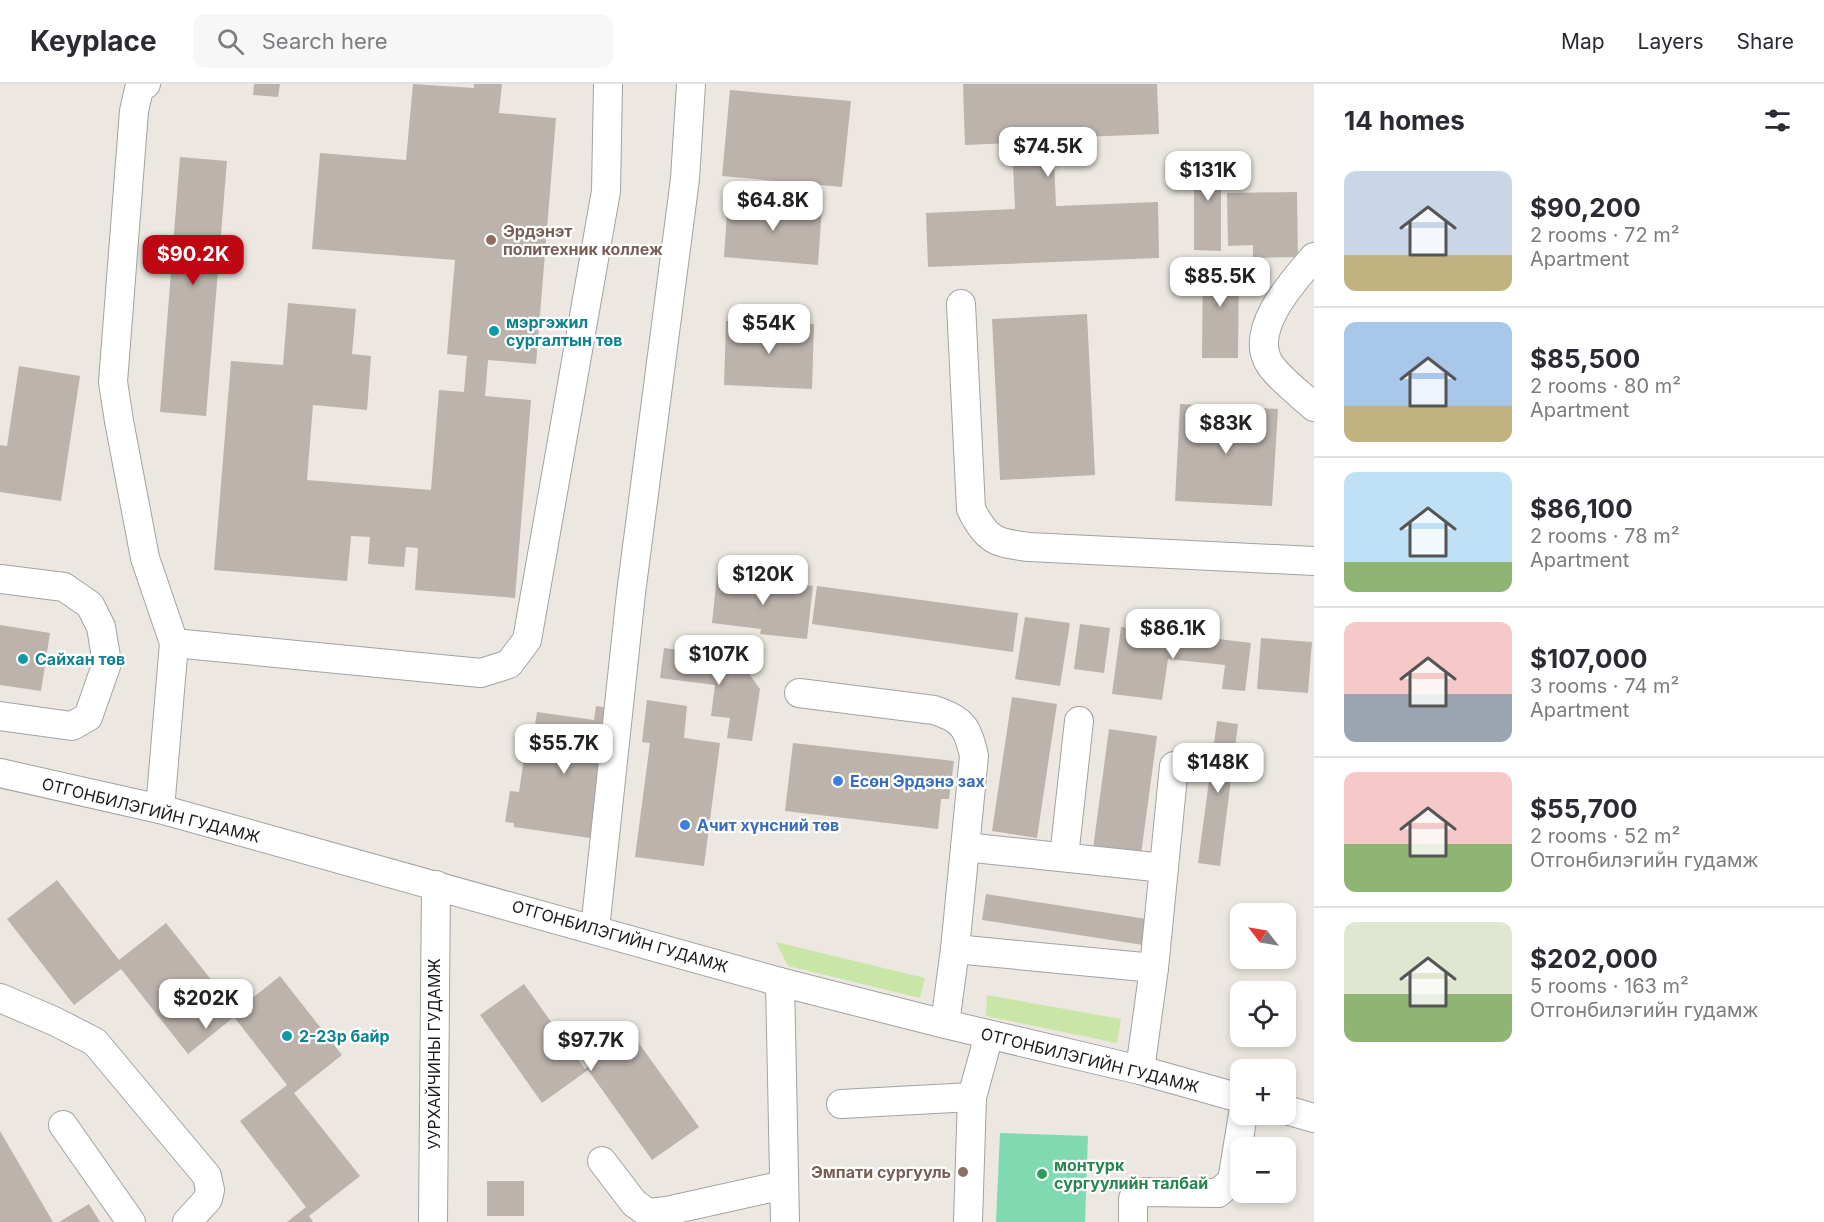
<!DOCTYPE html>
<meta charset="utf-8">
<style>
body{margin:0;font-family:Inter,sans-serif;background:#f7f7f7;color:#2b2b33;height:100vh;display:flex;flex-direction:column;font-size:22px;white-space:nowrap}
*{box-sizing:border-box;margin:0}
p{font-size:20px;color:#7c7c81}
.icon{flex:none;width:33px;height:33px;fill:none;stroke:currentColor;stroke-width:2;stroke-linecap:round;stroke-linejoin:round}
.map{position:relative;flex:1;overflow:hidden}
.details{display:flex;flex-direction:column;background:#fff;width:510px}
.details>*{flex:none}
.needle{width:39px;rotate:301deg}
.buttons{position:absolute;left:1230px;top:819px;display:grid;gap:12px}
.buttons a{display:grid;place-items:center;width:66px;height:66px;border-radius:12px;background:#fff;box-shadow:0 3px 9px #0003;font-size:30px}
.price{position:absolute;translate:-50% -51px;padding:0 14px;border-radius:12px;background:#fff;color:#222;font-size:20px;line-height:39px;filter:drop-shadow(0 2px 3px #0008)}
.price::after{content:'';position:absolute;left:50%;top:36px;width:18px;height:14px;margin-left:-9px;background:inherit;clip-path:polygon(0 0,100% 0,50% 100%)}
.price.active{background:#bf0714;color:#fff}
ul{padding:0;list-style:none}
li{display:flex;align-items:center;gap:18px;height:150px;padding:0 30px}
li+li{border-top:2px solid #e1e1e2}
li span{display:grid;place-items:center;flex:none;width:168px;height:120px;border-radius:12px;color:#555}
li>.icon{margin-inline-start:auto}
span .icon{width:72px;height:72px;fill:#fffc;stroke-width:1}
li b{font-size:26px}
h2{display:flex;justify-content:space-between;align-items:center;height:72px;padding:0 30px;font-size:26px}
header{display:flex;align-items:center;gap:36px;box-sizing:border-box;height:84px;padding:0 30px;background:#fff;border-bottom:2px solid #e1e1e2}
header strong{font-size:28px}
nav{display:flex;gap:33px;margin-inline-start:auto;font-size:21px}
.search{width:420px;height:54px;background:#f7f7f7;display:flex;align-items:center;gap:15px;box-sizing:border-box;padding:0 21px;border-radius:12px;color:#7c7c81;font-size:22px}
main{display:flex;flex:1;min-height:0}
.map>svg:first-child{display:block}
.grass{fill:#cae6a7}
.pitch{fill:#80dab1}
.building{fill:#bcb3ad}
.lines{fill:none;stroke-linecap:round;stroke-linejoin:round}
.minor-casing{stroke:#a2a2a2;stroke-width:30}
.minor{stroke:#fff;stroke-width:28}
.education-dot{fill:#8d6e63;stroke:#fff;stroke-width:2}
.culture-dot{fill:#0f9aa8;stroke:#fff;stroke-width:2}
.shop-dot{fill:#3f7fe0;stroke:#fff;stroke-width:2}
.leisure-dot{fill:#2e9e5b;stroke:#fff;stroke-width:2}
.labels{text-anchor:middle;stroke-width:4.5;stroke-linejoin:round;paint-order:stroke}
.education-label{font-size:16px;font-weight:bold;fill:#785e54;stroke:#fff;text-anchor:start}
.culture-label{font-size:16px;font-weight:bold;fill:#0d838f;stroke:#fff;text-anchor:start}
.shop-label{font-size:16px;font-weight:bold;fill:#366cbe;stroke:#fff;text-anchor:start}
.street-label{font-size:16px;fill:#1b1b1b;stroke:#fff}
.leisure-label{font-size:16px;font-weight:bold;fill:#27864d;stroke:#fff;text-anchor:start}
</style>
<header>
<strong>Keyplace</strong>
<div class="search"><svg class="icon" aria-label="search" viewBox="0 0 24 24"><circle cx="10" cy="10" r="6"/><path d="M15 15l6 6"/></svg>Search here</div>
<nav><a>Map</a><a>Layers</a><a>Share</a></nav>
</header>
<main>
<div class="map">
<svg width="1314" height="1138" viewBox="0 0 1314 1138">
<rect width="100%" height="100%" fill="#ece8e1"/>
<g class="grass">
<path d="M776 858 925 894 920 914 788 882Z"/>
<path d="M987 911 1121 935 1117 959 986 932Z"/>
</g>
<path class="pitch" d="M1000 1049 1088 1052 1085 1138H996Z"/>
<g class="building">
<path d="M254 0H280L278 13 253 11Z"/>
<path d="M413 0 474 4V0H502L499 29 556 34 536 280 488 276 485 312 531 316 515 514 415 506 418 464 406 463 404 483 368 480 370 453 351 452 347 497 214 486 231 277 283 281 288 219 356 225 352 270 371 272 367 326 313 321 307 396 431 406 439 306 464 308 467 272 447 270 455 176 312 165 320 69 406 76Z"/>
<path d="M963 0H1157L1159 50 1053 54 1056 122 1158 118 1159 174 928 183 926 129 1015 125 1012 59 965 61Z"/>
<path d="M730 6 851 17 842 103 722 92Z"/>
<path d="M1194 70H1221V167L1194 166Z"/>
<path d="M180 73 227 77 206 332 160 328Z"/>
<path d="M1297 108 1298 173 1253 174V161L1228 162 1227 109Z"/>
<path d="M728 115 822 122 818 181 724 173Z"/>
<path d="M1203 174 1239 175 1238 274H1202Z"/>
<path d="M1087 230 1095 391 1000 396 992 235Z"/>
<path d="M726 237 814 240 812 305 724 301Z"/>
<path d="M19 282 80 292 61 417 0 408V361L7 362Z"/>
<path d="M1180 320 1278 325 1272 422 1175 417Z"/>
<path d="M717 491 813 502 807 555 760 550 761 545 712 539Z"/>
<path d="M817 502 1018 529 1013 568 812 540Z"/>
<path d="M1025 533 1070 539 1060 602 1015 595Z"/>
<path d="M1080 540 1110 544 1104 589 1074 585Z"/>
<path d="M0 541 50 549 41 607 0 601Z"/>
<path d="M1121 543 1251 559 1245 607 1222 605 1225 581 1168 575 1162 616 1112 610Z"/>
<path d="M1261 554 1312 558 1308 609 1257 605Z"/>
<path d="M664 564 738 574 760 605 752 657 727 654 730 634 711 632 715 601 660 594Z"/>
<path d="M1012 613 1057 620 1037 754 992 747Z"/>
<path d="M647 616 687 622 684 654 720 659 704 782 635 773 650 659 642 658Z"/>
<path d="M596 622 616 625 597 755 514 743V739L505 738 510 707 519 708 526 661 532 662 537 628 594 636Z"/>
<path d="M1217 637 1238 640 1220 782 1198 779Z"/>
<path d="M1109 645 1157 652 1140 778 1092 772Z"/>
<path d="M793 659 954 677 949 715H941L938 745 785 727Z"/>
<path d="M57 796 119 876 166 839 236 927 280 892 342 971 294 1009 360 1092 309 1132 313 1138H287L306 1123 240 1037 287 1001 234 933 188 970 121 885 74 921 7 835Z"/>
<path d="M986 810 1147 835 1143 861 982 836Z"/>
<path d="M524 900 585 985 633 951 699 1043 652 1076 588 986 542 1019 480 931Z"/>
<path d="M0 1047 53 1138H0Z"/>
<rect x="487" y="1097" width="37" height="35"/>
<path d="M89 1120 100 1138H59Z"/>
</g>
<g class="lines">
<g class="minor-casing">
<g id="minor">
<path d="M146 0 139 5 134 27 113 298 119 337 145 474 174 559 160 725"/>
<path d="M1314 173C1293 197 1246 248 1271 282 1282 297 1300 310 1314 323"/>
<path d="M961 220 971 425C987 457 996 459 1029 463L1314 477"/>
<path d="M0 495 64 503 90 521 101 543 107 579 88 633 72 642 0 632"/>
<path d="M174 559 481 589 509 580 527 556 606 107 608 0"/>
<path d="M799 609 934 626C962 635 968 643 974 672L955 865 945 940"/>
<path d="M0 689 160 725 780 898 945 940 1140 986 1240 1014"/>
<path d="M965 763 1164 784"/>
<path d="M1064 773 1079 637"/>
<path d="M595 845 631 509 685 95 691 0"/>
<path d="M955 865 1154 884"/>
<path d="M780 898 785 1138"/>
<path d="M0 914 54 937 95 958 207 1092 210 1106 208 1115 187 1138"/>
<path d="M1140 986 1154 884 1174 682"/>
<path d="M841 1020 972 1013"/>
<path d="M1286 1026 1314 1034"/>
<path d="M63 1041 131 1138"/>
<path d="M602 1077 634 1119 648 1129 667 1127 784 1101"/>
<path d="M433 1138 436 801"/>
<path d="M968 1138 972 1013 989 951"/>
<path d="M1133 1138V1115L1144 1108 1218 1109 1232 1097 1243 1030"/>
</g>
</g>
<use href="#minor" class="minor"/>
</g>
<g class="education-dot">
<circle cx="491" cy="156" r="6"/>
<circle cx="963" cy="1088" r="6"/>
</g>
<g class="culture-dot">
<circle cx="494" cy="247" r="6"/>
<circle cx="23" cy="575" r="6"/>
<circle cx="287" cy="952" r="6"/>
</g>
<g class="shop-dot">
<circle cx="838" cy="697" r="6"/>
<circle cx="685" cy="741" r="6"/>
</g>
<circle class="leisure-dot" cx="1042" cy="1090" r="6"/>
<g class="labels">
<g class="education-label">
<text x="503" y="153">Эрдэнэт<tspan x="503" dy="18">политехник коллеж</tspan></text>
<text x="951" y="1094" text-anchor="end">Эмпати сургууль</text>
</g>
<g class="culture-label">
<text x="506" y="244">мэргэжил<tspan x="506" dy="18">сургалтын төв</tspan></text>
<text x="35" y="581">Сайхан төв</text>
<text x="299" y="958">2-23р байр</text>
</g>
<g class="shop-label">
<text x="850" y="703">Есөн Эрдэнэ зах</text>
<text x="697" y="747">Ачит хүнсний төв</text>
</g>
<g class="street-label">
<text transform="translate(151 726) rotate(14)" y="6">ОТГОНБИЛЭГИЙН ГУДАМЖ</text>
<text transform="translate(620 852) rotate(16)" y="6">ОТГОНБИЛЭГИЙН ГУДАМЖ</text>
<text transform="translate(434 970) rotate(-90)" y="6">УУРХАЙЧИНЫ ГУДАМЖ</text>
<text transform="translate(1090 976) rotate(14)" y="6">ОТГОНБИЛЭГИЙН ГУДАМЖ</text>
</g>
<g class="leisure-label">
<text x="1054" y="1087">монтурк<tspan x="1054" dy="18">сургуулийн талбай</tspan></text>
</g>
</g>
</svg>
<div class="buttons">
<a><svg class="needle" viewBox="-14 -14 28 28"><path d="M0-13l5 13h-10z" fill="#e53935"/><path d="M0 13l5-13h-10z" fill="#7c7c81"/></svg></a>
<a><svg class="icon" aria-label="locate" viewBox="0 0 24 24"><circle cx="12" cy="12" r="6"/><path d="M12 2v4M12 18v4M2 12h4M18 12h4"/></svg></a>
<a>+</a>
<a>−</a>
</div>
<b class="price" style="left:1048px;top:94px">$74.5K</b>
<b class="price" style="left:1208px;top:118px">$131K</b>
<b class="price" style="left:773px;top:148px">$64.8K</b>
<b class="price active" style="left:193px;top:202px">$90.2K</b>
<b class="price" style="left:1220px;top:224px">$85.5K</b>
<b class="price" style="left:769px;top:271px">$54K</b>
<b class="price" style="left:1226px;top:371px">$83K</b>
<b class="price" style="left:763px;top:522px">$120K</b>
<b class="price" style="left:1173px;top:576px">$86.1K</b>
<b class="price" style="left:719px;top:602px">$107K</b>
<b class="price" style="left:564px;top:691px">$55.7K</b>
<b class="price" style="left:1218px;top:710px">$148K</b>
<b class="price" style="left:206px;top:946px">$202K</b>
<b class="price" style="left:591px;top:988px">$97.7K</b>
</div>
<section class="details">
<h2>14 homes<svg class="icon" aria-label="filters" viewBox="0 0 24 24"><path d="M4 7h16M4 17h16"/><circle cx="9" cy="7" r="2"/><circle cx="15" cy="17" r="2"/></svg></h2>
<ul>
<li><span style="background:linear-gradient(#c9d6e8 70%,#c2b280 0)"><svg class="icon" aria-label="home" viewBox="0 0 24 24"><path d="M3 11l9-7 9 7M6 9v11h12V9"/></svg></span><div><b>$90,200</b><p>2 rooms · 72 m²</p><p>Apartment</p></div></li>
<li><span style="background:linear-gradient(#a9c7e8 70%,#c2b280 0)"><svg class="icon" aria-label="home" viewBox="0 0 24 24"><path d="M3 11l9-7 9 7M6 9v11h12V9"/></svg></span><div><b>$85,500</b><p>2 rooms · 80 m²</p><p>Apartment</p></div></li>
<li><span style="background:linear-gradient(#bfe0f5 75%,#8fb573 0)"><svg class="icon" aria-label="home" viewBox="0 0 24 24"><path d="M3 11l9-7 9 7M6 9v11h12V9"/></svg></span><div><b>$86,100</b><p>2 rooms · 78 m²</p><p>Apartment</p></div></li>
<li><span style="background:linear-gradient(#f6c9c9 60%,#9aa5b1 0)"><svg class="icon" aria-label="home" viewBox="0 0 24 24"><path d="M3 11l9-7 9 7M6 9v11h12V9"/></svg></span><div><b>$107,000</b><p>3 rooms · 74 m²</p><p>Apartment</p></div></li>
<li><span style="background:linear-gradient(#f6c9c9 60%,#8fb573 0)"><svg class="icon" aria-label="home" viewBox="0 0 24 24"><path d="M3 11l9-7 9 7M6 9v11h12V9"/></svg></span><div><b>$55,700</b><p>2 rooms · 52 m²</p><p>Отгонбилэгийн гудамж</p></div></li>
<li><span style="background:linear-gradient(#dfe7d0 60%,#8fb573 0)"><svg class="icon" aria-label="home" viewBox="0 0 24 24"><path d="M3 11l9-7 9 7M6 9v11h12V9"/></svg></span><div><b>$202,000</b><p>5 rooms · 163 m²</p><p>Отгонбилэгийн гудамж</p></div></li>
</ul>
</section>
</main>
